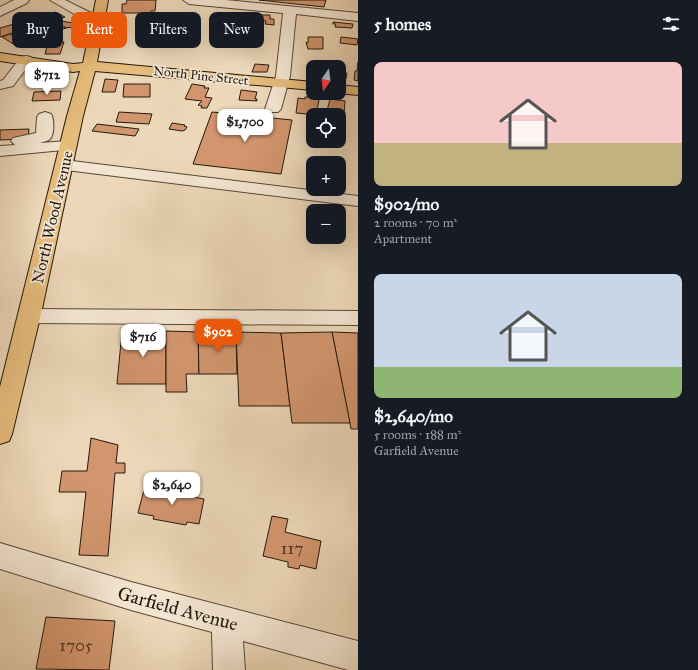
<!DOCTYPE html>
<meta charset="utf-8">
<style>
body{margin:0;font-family:"IM FELL Great Primer",serif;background:#20242c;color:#f1f3f6;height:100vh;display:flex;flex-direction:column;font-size:15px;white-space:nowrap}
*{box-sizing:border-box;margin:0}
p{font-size:13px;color:#9ea1a6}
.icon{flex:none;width:22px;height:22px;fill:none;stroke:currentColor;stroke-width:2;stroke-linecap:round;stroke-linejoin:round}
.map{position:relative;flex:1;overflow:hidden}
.panel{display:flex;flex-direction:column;background:#171b24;width:340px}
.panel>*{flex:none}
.top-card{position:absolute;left:12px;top:12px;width:286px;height:36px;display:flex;gap:8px}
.needle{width:26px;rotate:194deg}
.controls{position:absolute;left:306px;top:60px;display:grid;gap:8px}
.controls a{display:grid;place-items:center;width:40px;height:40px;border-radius:8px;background:#171b24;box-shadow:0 4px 16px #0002;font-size:20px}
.price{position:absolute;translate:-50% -34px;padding:0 9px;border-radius:8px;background:#fff;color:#222;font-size:13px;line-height:26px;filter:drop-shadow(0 1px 2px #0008)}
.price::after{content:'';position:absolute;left:50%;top:24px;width:12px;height:9px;margin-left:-6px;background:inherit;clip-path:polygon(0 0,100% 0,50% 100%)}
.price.active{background:#ea580c;color:#fff}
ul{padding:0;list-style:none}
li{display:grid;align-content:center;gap:8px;height:212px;padding:0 16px}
li span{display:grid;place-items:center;height:124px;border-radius:8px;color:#555}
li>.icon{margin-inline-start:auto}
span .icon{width:72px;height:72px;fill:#fffc;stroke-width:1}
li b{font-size:17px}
h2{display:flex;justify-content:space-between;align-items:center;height:48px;padding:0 16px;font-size:17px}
.chip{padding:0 14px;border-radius:8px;background:#171b24;box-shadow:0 4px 16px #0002;font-size:14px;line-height:36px}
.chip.active{background:#ea580c;color:#fff}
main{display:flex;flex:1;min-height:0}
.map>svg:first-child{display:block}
.building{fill:#d2956d;stroke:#221a10}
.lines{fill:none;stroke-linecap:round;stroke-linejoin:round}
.minor-casing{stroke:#54493a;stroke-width:2}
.major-casing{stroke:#221a10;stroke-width:2}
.minor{fill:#f3e5d1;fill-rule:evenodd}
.major{fill:#e6bc7c;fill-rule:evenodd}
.labels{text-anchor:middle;stroke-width:3.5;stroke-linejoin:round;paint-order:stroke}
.far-street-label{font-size:13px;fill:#221a10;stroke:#f3e5d1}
.street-label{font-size:16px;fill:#221a10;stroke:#f3e5d1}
.near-number-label{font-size:17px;fill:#4e3927}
.near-street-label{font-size:19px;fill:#221a10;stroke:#f3e5d1}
</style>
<main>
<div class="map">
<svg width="358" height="670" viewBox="0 0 358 670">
<rect width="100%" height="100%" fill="#ecd7b8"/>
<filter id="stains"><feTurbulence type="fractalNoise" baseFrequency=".005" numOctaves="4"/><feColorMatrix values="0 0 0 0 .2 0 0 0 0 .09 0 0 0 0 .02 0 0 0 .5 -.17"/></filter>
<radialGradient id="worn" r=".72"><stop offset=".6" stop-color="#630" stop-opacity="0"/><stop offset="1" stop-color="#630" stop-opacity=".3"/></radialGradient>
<g class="building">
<path d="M127 0H156L155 11H151L150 13H122V4H126Z"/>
<path d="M259 0H326L324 7Z"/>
<path d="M55 12 65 17 39 26 28 20Z"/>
<path d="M231 13H237L251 15 249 22 229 18Z"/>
<path d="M256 15H270V19H274V25L265 24 266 21 255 20Z"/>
<path d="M28 20 38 25 0 37V28Z"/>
<path d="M61 21 79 24 80 26 66 28 57 23Z"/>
<path d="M333 22 353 24 352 28 335 27 336 24H333Z"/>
<path d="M57 23 66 28 42 36 33 31Z"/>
<path d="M10 34 24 42 15 45 2 37Z"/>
<path d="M308 37H323V49H308L306 42 308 43Z"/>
<path d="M341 37 358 39 357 45 340 43Z"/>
<path d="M48 42H64L60 54H45Z"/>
<path d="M358 62V81L354 80 355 71H357Z"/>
<path d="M255 64 269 65 267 72H252Z"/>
<path d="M339 72 347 73 346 79 339 81Z"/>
<path d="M105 79 118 80 115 92H102Z"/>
<path d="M124 84H150V97H123Z"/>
<path d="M192 84 205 86 204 88H209L205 97 212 98 207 108H201L202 106 198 105 202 101 185 99Z"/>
<path d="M241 90 257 92 255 99H257V101L239 100Z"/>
<path d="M61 91 60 100 32 101 34 92Z"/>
<path d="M305 97H314L319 100 316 115 296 113 298 98 305 99Z"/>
<path d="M330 99 345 101 344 115 339 114V112L327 111Z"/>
<path d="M119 112 152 114 149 124 116 122Z"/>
<path d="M212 112 292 120 281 174 193 164Z"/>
<path d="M172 123 185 125 184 126 187 127 185 130 182 131 169 129Z"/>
<path d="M97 124 139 129 135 136 92 131Z"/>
<path d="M29 129 28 139 0 140V130Z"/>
<path d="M122 331H166V384H117Z"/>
<path d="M166 331 198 332 199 374H186L187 392H166Z"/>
<path d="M198 332H236L237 374H199Z"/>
<path d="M236 332 281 333 290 406H239Z"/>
<path d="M332 332 358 333V429H351Z"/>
<path d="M332 332 350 423H292L281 333Z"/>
<path d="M91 438 118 445 116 463H125V473H115L108 556 79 555 86 492H59L62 471H87Z"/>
<path d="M162 484 168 485 167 489 187 493 188 489 194 490 193 497 204 499 199 524 187 522 186 525 153 519 154 516 138 513 144 490 160 492Z"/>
<path d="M272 516 288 519 285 532 321 541 316 569 300 565 299 569 288 567V562L263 556Z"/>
<path d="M46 617 115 621 109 670 36 669Z"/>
</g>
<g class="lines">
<g class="minor-casing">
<g id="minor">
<path d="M14 0H29L27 3 0 16V7Z"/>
<path d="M50 0H65L91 13 102 15 104 18 98 22 83 19Z"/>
<path d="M183 0H226L358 13V21L296 14 290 76 281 109 278 112H268L265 109 276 76 283 13 189 4Z"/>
<path d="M26 56 31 57 33 60 13 86 0 89V81L3 80 21 57Z"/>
<path d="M45 112 51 114C54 118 55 136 49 140 47 141 42 142 40 143L68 141 74 143 76 146 74 149 0 156V146L15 145 11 141 13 138 36 133 37 117 39 114Z"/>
<path d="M64 160 358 196V206L58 169 55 165 58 161Z"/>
<path d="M30 309 358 311V325L30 323 22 321 19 316 22 311Z"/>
<path d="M0 543 131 582 358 641V670H348L243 641 245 670H213L212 632 131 610 0 569Z"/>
</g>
</g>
<g class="major-casing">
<g id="major">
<path d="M96 0H108L97 62 313 82V90L95 71 83 116 42 309 12 434 9 441 0 444V387L67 116 80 71 73 72 0 61V53L73 64 83 63Z"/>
<path d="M339 85 358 87V95L337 93H339Z"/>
</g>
</g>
<use href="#minor" class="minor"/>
<use href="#major" class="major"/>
</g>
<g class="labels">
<g class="far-street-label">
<text transform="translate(201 75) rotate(6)" y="5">North Pine Street</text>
</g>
<g class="street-label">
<text transform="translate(52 217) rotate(-77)" y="6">North Wood Avenue</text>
</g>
<g class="near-number-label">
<text x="292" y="554">117</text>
<text x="76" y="651">1705</text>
</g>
<g class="near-street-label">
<text transform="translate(178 608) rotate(15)" y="7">Garfield Avenue</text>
</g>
</g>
<rect width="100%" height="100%" filter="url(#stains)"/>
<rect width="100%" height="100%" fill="url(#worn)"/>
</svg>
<div class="controls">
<a><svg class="needle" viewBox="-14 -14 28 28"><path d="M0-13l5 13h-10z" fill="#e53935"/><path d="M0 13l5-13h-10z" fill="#9ea1a6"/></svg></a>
<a><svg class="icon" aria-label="locate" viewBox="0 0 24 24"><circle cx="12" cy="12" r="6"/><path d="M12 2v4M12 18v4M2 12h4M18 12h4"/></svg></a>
<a>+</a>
<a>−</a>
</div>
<b class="price" style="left:47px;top:96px">$712</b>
<b class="price" style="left:245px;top:143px">$1,700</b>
<b class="price active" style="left:218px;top:353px">$902</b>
<b class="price" style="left:143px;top:358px">$716</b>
<b class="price" style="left:172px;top:506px">$2,640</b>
<div class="top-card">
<a class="chip">Buy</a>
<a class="chip active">Rent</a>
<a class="chip">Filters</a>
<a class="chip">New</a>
</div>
</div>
<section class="panel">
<h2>5 homes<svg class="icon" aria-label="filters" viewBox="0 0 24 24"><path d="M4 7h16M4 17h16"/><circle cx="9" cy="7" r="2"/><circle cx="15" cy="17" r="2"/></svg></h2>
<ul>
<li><span style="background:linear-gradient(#f6c9c9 65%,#c2b280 0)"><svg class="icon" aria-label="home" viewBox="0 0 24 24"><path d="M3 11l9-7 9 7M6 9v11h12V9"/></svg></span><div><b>$902/mo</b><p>2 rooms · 70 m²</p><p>Apartment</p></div></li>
<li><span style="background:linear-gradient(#c9d6e8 75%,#8fb573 0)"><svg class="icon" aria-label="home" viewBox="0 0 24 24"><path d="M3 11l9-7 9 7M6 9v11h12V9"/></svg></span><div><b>$2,640/mo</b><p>5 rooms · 188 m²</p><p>Garfield Avenue</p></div></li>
</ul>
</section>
</main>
